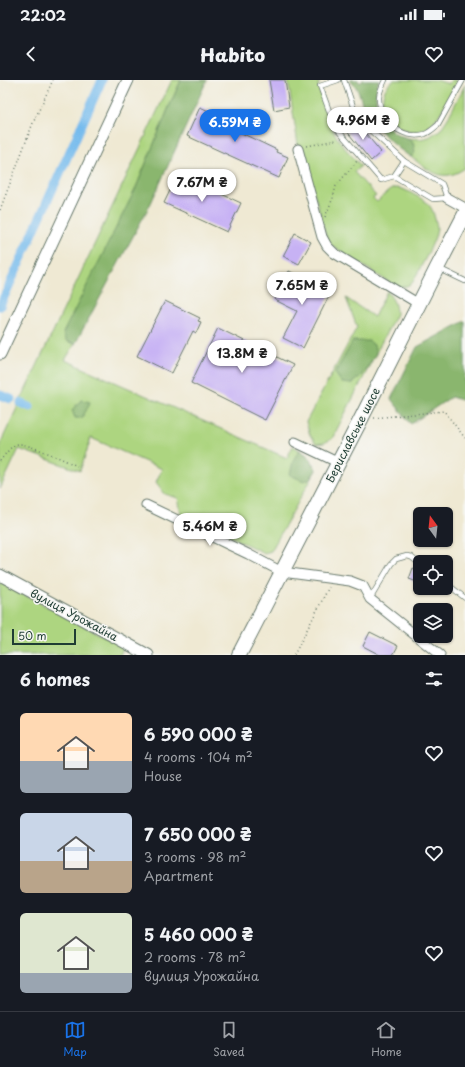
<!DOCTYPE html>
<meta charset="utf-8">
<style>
body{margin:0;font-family:"Playpen Sans",sans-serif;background:#242831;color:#f1f3f6;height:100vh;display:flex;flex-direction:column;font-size:15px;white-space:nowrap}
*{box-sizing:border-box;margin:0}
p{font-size:13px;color:#9ea1a6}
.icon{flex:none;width:22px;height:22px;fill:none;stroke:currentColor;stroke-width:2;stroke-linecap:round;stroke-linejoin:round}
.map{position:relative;height:575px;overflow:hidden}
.details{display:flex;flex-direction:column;background:#171b24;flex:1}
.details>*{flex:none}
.needle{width:26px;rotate:345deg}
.controls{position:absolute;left:413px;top:427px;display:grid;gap:8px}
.controls a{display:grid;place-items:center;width:40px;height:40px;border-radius:6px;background:#171b24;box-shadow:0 1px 3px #0004;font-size:20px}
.scale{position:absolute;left:12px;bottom:10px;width:64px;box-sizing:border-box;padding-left:4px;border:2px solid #1f3d34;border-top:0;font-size:11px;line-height:14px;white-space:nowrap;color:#1f3d34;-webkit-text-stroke:3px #f6f6f2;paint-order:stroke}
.price{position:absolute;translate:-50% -34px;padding:0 9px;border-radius:14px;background:#fff;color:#222;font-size:13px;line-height:26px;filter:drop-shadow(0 1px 2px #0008)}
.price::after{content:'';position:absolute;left:50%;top:24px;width:12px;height:9px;margin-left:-6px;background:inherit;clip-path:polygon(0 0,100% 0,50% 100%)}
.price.active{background:#1a73e8;color:#fff}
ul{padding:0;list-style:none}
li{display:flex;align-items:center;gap:12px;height:100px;padding:0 20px}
li span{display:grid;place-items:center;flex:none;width:112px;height:80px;border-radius:6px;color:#555}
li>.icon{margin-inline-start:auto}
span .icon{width:48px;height:48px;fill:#fffc;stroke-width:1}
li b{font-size:17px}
h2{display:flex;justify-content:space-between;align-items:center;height:48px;padding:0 20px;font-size:17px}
.status{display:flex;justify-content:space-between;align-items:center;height:28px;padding:0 20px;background:#171b24;direction:ltr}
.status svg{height:11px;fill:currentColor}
header{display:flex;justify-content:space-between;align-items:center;height:52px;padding:0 20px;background:#171b24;font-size:18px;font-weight:800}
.menu{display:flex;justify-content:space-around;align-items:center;height:56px;border-top:1px solid #363941;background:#171b24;font-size:11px;color:#9ea1a6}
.menu a{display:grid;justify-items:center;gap:2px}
.menu .active{color:#1a73e8}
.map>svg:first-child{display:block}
.green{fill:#add580;stroke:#66895a}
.forest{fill:#8ab66e;stroke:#547a51}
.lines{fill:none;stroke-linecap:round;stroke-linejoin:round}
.canal{stroke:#76bbed;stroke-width:9}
.building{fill:#c7b2f4}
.service-casing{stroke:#68796c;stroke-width:6}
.minor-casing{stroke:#68796c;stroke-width:11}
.tertiary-casing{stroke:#68796c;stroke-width:13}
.primary-casing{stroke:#68796c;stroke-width:16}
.path{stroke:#68796c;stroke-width:1.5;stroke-dasharray:1 3;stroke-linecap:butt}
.service{stroke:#fff;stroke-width:4.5}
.minor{stroke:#fff;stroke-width:9}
.tertiary{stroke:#fff;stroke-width:11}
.primary{stroke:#fff;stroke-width:14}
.labels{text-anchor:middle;stroke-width:3;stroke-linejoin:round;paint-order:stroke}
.street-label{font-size:11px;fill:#1f3d34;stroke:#f6f6f2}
</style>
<div class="status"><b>22:02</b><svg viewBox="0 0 49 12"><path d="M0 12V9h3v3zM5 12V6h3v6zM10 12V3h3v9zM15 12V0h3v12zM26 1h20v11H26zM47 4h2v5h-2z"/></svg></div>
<header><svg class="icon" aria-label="back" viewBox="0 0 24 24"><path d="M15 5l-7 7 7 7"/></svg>Habito<svg class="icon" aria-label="heart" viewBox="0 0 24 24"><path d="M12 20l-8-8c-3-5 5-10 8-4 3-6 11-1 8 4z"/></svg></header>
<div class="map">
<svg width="465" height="575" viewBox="0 0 465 575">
<rect width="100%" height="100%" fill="#f6f6f2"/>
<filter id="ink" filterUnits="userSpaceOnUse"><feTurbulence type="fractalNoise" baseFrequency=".025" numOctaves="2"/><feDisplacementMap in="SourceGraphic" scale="8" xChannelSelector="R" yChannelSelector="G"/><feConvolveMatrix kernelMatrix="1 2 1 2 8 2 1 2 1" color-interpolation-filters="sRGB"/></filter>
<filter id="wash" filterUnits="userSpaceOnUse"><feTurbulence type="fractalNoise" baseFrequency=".012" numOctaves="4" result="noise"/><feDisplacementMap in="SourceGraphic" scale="16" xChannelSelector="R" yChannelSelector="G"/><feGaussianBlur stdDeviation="0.9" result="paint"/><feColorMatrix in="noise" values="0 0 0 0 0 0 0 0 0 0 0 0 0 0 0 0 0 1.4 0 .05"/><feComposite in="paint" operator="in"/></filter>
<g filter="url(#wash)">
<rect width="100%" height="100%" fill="#efe9d3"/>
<g class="green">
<path d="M172 0H181L169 27 135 110 66 261 75 264 65 280 287 378 293 366C305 373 311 376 316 390L271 471 264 473C237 460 211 446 182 439L178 418 165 414 156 402 162 389 91 358 80 391 19 369 0 409V364Z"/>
<path d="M288 0H324L318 3C323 23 328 45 340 62 346 70 354 78 361 86L354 92 376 116 373 118 377 122C382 118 389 108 396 108 401 108 407 111 411 113 424 120 432 123 435 139 436 142 437 145 437 148 436 162 419 189 413 202 407 207 403 208 395 206L328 163 301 65H298Z"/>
<path d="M393 0H436L449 4 451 0H458C451 13 440 39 428 47 403 64 364 25 393 0Z"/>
<path d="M465 5V88C442 104 430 91 411 77L415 72 413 63 407 58 420 59 429 57 440 50 448 38Z"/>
<path d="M387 211C393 219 396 224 396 234L332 359 324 363 316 364 310 355 306 342 357 247 346 218 374 237Z"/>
<path d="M0 502 124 567 120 575H0Z"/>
</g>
<g class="forest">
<path d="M181 0H207L151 123 75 264 66 261 63 253 135 110 169 27Z"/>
<path d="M349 0H358L360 3 363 0H379C371 20 379 42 397 54 401 57 410 57 413 63 414 65 414 69 415 72L411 77C395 68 372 44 364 28 361 21 360 13 356 7 354 5 351 2 349 0Z"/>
<path d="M465 241V319L464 321 451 317 411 344 391 319 417 267Z"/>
<path d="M353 261H369L374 265 376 274 361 296 351 304 342 303 335 293Z"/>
<path d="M81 320 90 322 88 327 82 338H75L72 330Z"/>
<path d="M299 370C308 375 312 380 316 390L310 399 304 401 290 395 293 381Z"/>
</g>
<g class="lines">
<g class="canal">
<path d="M0 226 102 0"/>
<path d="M0 315 11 319"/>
<path d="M21 323 30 327"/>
</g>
</g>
<g id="blocks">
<g class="building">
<path d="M269 0H285L289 27 274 30Z"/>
<path d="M200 27 242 46 239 52 277 70 276 72 288 77 279 98 187 56Z"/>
<path d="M356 42 381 72 371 81 345 49 349 45Z"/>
<path d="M178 94 241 123 227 152 164 123Z"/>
<path d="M295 153 311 162 299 184 283 176Z"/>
<path d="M289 191 331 212 303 268 283 258 297 231 275 220Z"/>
<path d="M165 221 200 238 198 241 201 242 196 253 193 251 172 293 137 276Z"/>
<path d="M218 248 293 285 265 340 191 303Z"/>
<path d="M413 488 420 491V494L417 502 409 499Z"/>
<path d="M370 552 398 566 393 575H380L363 566Z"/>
</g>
</g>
</g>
<g filter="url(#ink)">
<use href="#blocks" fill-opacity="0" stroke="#68796c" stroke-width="1"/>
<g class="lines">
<g class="service-casing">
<g id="service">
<path d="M338 0 320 6 335 47 381 100 394 96 404 81"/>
<path d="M344 0 357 38 404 81 442 104 447 118 433 119 394 96"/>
<path d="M385 0C382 6 379 12 379 18 379 40 403 61 425 54 430 52 434 48 438 45L463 0"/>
<path d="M335 47 357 38"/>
<path d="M438 188 465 201"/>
<path d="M446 503 465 518"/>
<path d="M370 519 391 484 396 479 407 476 411 477 420 484"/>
</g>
</g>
<g class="minor-casing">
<g id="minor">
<path d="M298 69 322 157 327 166 334 173 419 224"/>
<path d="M447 118 465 128"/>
<path d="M295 362 339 383"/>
<path d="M146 425 248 474 282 492 350 501 363 506 370 519 440 575"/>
</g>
</g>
<g class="tertiary-casing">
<g id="tertiary">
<path d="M0 274 128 0"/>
<path d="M0 495 148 575"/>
</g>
</g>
<g class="primary-casing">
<path id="primary" d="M239 575 361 339 437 188 465 134"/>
</g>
<g class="path">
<path d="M307 66 312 65 336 60"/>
<path d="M0 130 33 43 53 0"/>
<path d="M325 137 333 118 336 106 357 81"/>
<path d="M374 338 444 331 465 358"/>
<path d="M0 381C5 375 11 365 18 364 27 363 67 381 77 386"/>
<path d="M294 575 329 507"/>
</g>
<use href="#service" class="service"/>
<use href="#minor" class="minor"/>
<use href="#tertiary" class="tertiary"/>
<use href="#primary" class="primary"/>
</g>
</g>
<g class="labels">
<g class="street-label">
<text transform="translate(353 355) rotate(-63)" y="4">Бериславське шосе</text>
<text transform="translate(74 535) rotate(28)" y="4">вулиця Урожайна</text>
</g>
</g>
</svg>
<div class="controls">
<a><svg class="needle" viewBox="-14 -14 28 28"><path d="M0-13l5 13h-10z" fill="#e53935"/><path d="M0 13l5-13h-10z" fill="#9ea1a6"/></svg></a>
<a><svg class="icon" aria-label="locate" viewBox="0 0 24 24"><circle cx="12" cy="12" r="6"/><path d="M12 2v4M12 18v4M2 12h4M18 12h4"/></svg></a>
<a><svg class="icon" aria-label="layers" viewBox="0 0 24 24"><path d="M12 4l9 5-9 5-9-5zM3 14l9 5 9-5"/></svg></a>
</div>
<div class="scale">50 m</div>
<b class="price" style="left:363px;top:61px">4.96M ₴</b>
<b class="price active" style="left:235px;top:63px">6.59M ₴</b>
<b class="price" style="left:202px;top:123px">7.67M ₴</b>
<b class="price" style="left:302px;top:226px">7.65M ₴</b>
<b class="price" style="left:242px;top:294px">13.8M ₴</b>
<b class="price" style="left:210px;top:467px">5.46M ₴</b>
</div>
<section class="details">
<h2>6 homes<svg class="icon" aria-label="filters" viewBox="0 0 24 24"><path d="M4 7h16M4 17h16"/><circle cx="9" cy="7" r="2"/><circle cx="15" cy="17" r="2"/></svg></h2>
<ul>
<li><span style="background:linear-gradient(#ffd9b3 60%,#9aa5b1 0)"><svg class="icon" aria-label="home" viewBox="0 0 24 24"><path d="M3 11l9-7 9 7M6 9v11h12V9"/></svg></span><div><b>6 590 000 ₴</b><p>4 rooms · 104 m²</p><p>House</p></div><svg class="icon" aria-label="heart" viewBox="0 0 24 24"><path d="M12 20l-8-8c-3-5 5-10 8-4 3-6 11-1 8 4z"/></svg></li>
<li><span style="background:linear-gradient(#c9d6e8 60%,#b9a48a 0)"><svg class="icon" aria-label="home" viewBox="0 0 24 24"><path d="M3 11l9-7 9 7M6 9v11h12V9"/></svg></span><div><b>7 650 000 ₴</b><p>3 rooms · 98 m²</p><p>Apartment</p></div><svg class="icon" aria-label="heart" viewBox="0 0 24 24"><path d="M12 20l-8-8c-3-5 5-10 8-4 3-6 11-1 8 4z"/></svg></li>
<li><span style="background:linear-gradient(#dfe7d0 75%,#9aa5b1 0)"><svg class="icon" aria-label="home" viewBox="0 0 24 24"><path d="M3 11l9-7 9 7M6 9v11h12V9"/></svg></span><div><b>5 460 000 ₴</b><p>2 rooms · 78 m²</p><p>вулиця Урожайна</p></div><svg class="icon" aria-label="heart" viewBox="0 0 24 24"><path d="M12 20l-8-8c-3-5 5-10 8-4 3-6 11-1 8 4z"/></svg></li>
</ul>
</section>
<nav class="menu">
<a class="active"><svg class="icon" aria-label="map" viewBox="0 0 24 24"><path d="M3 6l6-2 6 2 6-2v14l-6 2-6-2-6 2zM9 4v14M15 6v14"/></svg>Map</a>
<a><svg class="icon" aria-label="saved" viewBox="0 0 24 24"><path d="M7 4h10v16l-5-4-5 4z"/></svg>Saved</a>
<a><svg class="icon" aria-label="home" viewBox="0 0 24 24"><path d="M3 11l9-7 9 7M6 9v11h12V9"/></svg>Home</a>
</nav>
